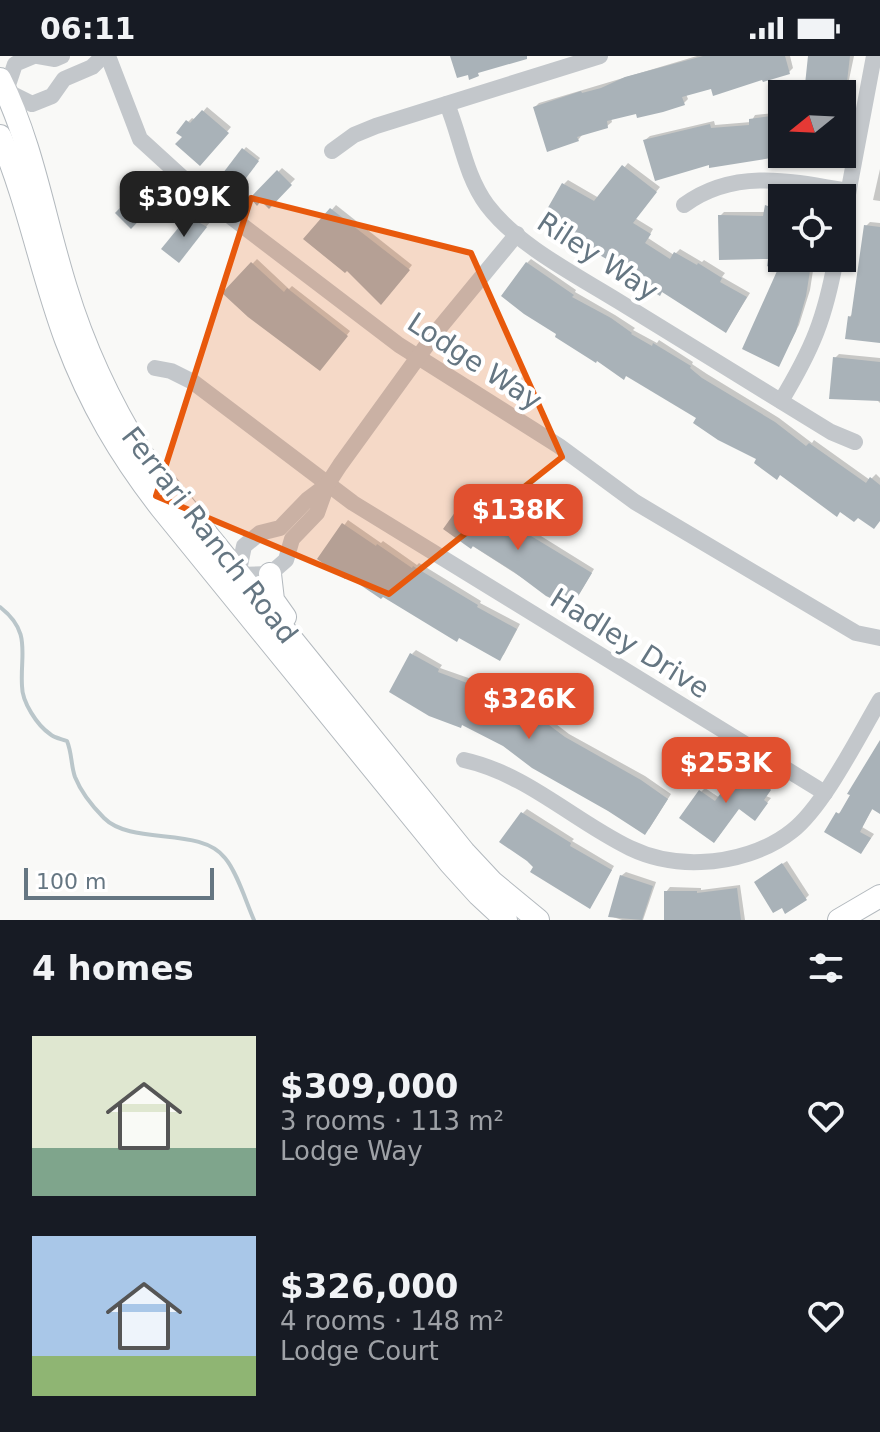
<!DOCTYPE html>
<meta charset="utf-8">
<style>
body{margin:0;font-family:"DejaVu Sans",sans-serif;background:#20242c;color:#f1f3f6;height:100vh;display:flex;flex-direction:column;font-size:30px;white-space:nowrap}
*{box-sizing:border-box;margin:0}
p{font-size:26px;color:#9ea1a6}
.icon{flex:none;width:44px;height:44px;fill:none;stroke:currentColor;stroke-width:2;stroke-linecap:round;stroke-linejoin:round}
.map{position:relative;height:864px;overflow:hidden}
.drawer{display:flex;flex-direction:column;background:#171b24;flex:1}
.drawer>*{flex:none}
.needle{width:52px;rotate:252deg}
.tools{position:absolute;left:768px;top:24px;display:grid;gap:16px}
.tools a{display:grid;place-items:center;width:88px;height:88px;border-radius:0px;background:#171b24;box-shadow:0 2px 6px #0004;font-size:40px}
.scale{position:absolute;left:24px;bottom:20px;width:190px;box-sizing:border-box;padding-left:8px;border:4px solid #657682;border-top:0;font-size:22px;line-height:28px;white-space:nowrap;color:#657682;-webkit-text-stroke:6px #fff;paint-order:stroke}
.price{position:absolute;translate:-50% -68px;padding:0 18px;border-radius:16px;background:#e1502f;color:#fff;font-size:26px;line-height:52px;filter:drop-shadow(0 2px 4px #0008)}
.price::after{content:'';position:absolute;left:50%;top:48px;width:24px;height:18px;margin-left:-12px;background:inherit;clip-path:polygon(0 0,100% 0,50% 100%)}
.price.current{background:#222;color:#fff}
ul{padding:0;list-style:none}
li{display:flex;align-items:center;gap:24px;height:200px;padding:0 32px}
li span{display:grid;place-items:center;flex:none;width:224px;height:160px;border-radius:0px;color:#555}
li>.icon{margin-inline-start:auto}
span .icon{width:96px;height:96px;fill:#fffc;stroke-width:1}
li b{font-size:34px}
h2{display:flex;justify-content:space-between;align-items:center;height:96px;padding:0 32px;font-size:34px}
.status{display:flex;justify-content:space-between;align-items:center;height:56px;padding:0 40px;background:#171b24;direction:ltr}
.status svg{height:22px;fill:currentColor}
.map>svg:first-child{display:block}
.shadow{fill:#0003}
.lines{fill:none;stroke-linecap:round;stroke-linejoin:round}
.stream{stroke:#bac6ca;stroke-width:4}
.building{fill:#a9b2b8}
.secondary-casing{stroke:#b3b9be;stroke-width:24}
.street{stroke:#c3c7cb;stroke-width:16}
.secondary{stroke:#fff;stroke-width:22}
.marked{fill:#e8590c;fill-opacity:0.2;stroke:#e8590c;stroke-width:6;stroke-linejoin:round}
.labels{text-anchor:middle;stroke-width:8;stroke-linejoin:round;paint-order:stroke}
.street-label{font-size:28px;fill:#657682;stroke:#fff}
</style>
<div class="status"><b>06:11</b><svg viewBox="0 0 49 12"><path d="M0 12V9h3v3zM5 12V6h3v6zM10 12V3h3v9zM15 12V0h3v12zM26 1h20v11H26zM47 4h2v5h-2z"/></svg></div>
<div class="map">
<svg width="880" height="864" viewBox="0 0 880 864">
<rect width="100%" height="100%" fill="#f9f9f7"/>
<g class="shadow">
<path d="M697 0H790L793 12 789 16 686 38 688 43 684 47 611 62 612 66 607 70 582 79 578 84 535 51 539 47Z"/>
<path d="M811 0H854L842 57V38H806Z"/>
<path d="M207 51 231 71 200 107 184 80 188 66 192 62 196 64Z"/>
<path d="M775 57 779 95 775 100 645 84 650 80 714 65 715 69 751 66 755 59Z"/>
<path d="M246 91 260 102 242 125 226 117Z"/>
<path d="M628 107 660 131 635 162 653 173 648 182 674 199 680 193 702 206 704 204 725 217 722 221 750 237 726 275 646 223 564 128 568 124 599 142Z"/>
<path d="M282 112 295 123 269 150 262 143 253 142Z"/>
<path d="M880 113V145L873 144Z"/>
<path d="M151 124 164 136 131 170 118 157Z"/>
<path d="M771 146 782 149V202H815L810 234 799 269 779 308V214L770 201 720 160 724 156H765Z"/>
<path d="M336 149 412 209 385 243 306 183Z"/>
<path d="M193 157 202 164 204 162 210 166 183 200 189 161Z"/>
<path d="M870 166 880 167V284L849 261 854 257 866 170Z"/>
<path d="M257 203 289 233 292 230 350 275 324 308 225 237Z"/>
<path d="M531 203 576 234 575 236 615 259 635 272 633 274 657 287 659 284 693 306 692 308 707 318 779 362 812 387 814 384 870 424 876 418 880 422V463L841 454 699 361 527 207Z"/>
<path d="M839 298 880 302V347L835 302Z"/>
<path d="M473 435 507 459 594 513 575 545 557 544 446 473Z"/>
<path d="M348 464 381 487 383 485 417 509 419 507 481 545 480 547 520 568 504 598 500 602 320 502Z"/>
<path d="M416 594 442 609 440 612 480 626 505 639 508 636 526 645 569 678 645 720 671 738 649 773 412 598Z"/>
<path d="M880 688V756L873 752 862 771 874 778 865 791 837 758 843 755Z"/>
<path d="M746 708 773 730 766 740 771 742 758 758 739 751 718 781 701 736 705 732 720 742Z"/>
<path d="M527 753 574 783 572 785 614 810 590 851 536 810 523 757Z"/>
<path d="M787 805 809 839 805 843 761 822Z"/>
<path d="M626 816 656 826 643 864H622L610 860 621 820Z"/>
<path d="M740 829 745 864H666V836L670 831 701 832V834Z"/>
</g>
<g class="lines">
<path class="stream" d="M0 551C32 576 20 597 22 630 22 646 37 669 50 678 54 682 62 683 67 685 72 697 71 710 75 721 81 736 93 751 104 762 132 790 201 770 225 802 237 816 246 846 254 864"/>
</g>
<g class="building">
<path d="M450 0H527V3L478 17 479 20 469 24 468 19 457 22Z"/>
<path d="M703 0H785L790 18 763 26 762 24 713 40 711 33 682 41 685 49 663 56 637 62 636 58 607 65 608 72 577 81 579 85 547 96 533 51 581 35 582 37 601 32 625 21Z"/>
<path d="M808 0H850L846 34 842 33V38H804Z"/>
<path d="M202 54 229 77 200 110 175 88 182 81 176 77 186 64 190 67Z"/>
<path d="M771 60 775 98H831L829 111 771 105V102L709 112V109L655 125 643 84 710 68 711 72 749 69V63Z"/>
<path d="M242 92 259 105 240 130 223 117Z"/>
<path d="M622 109 657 136 633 167 651 178 645 187 670 203 674 196 697 209 698 207 722 222 720 226 747 241 726 277 662 236 660 240 641 228 643 224 549 170 551 168 542 162 562 127 594 145Z"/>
<path d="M277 114 292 129 269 153 261 145 257 150 250 142Z"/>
<path d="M145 126 161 141 131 173 115 157Z"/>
<path d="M765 149 782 155V202H812L806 240 796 275 779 311 742 293 777 215 767 210 768 203 719 204 718 159 763 160Z"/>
<path d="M330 152 410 214 381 249 347 215 345 217 303 183Z"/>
<path d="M188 160 207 171 179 207 161 193Z"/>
<path d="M864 169 880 171V287L845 283 848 260 851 261Z"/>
<path d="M251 206 284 236 287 232 348 280 320 315 248 261 222 237Z"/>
<path d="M526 206 574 239 572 241 611 262 632 277 631 278 652 290 653 287 691 310 690 312 702 322 775 366 806 390 809 387 866 427 870 421 880 429V465L874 473 858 462 854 466 840 456 837 461 780 419 777 424 754 407 756 403 718 384 693 367 696 362 626 320 624 324 597 305 596 307 555 281 556 278 524 258 501 240Z"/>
<path d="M833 301 880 306V345L829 343Z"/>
<path d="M468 438 503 463 592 517 571 552 546 540 514 516 473 490 471 493 443 473Z"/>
<path d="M342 467 376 490 377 488 412 512 413 510 478 549 477 551 517 573 500 605 459 582 457 586 383 541 381 543 347 520 345 523 317 503Z"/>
<path d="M410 597 439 613 438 616 475 630 500 642 503 639 521 648 565 681 641 724 668 743 645 779 608 755 532 712 503 690 462 669 461 672 429 660 389 636Z"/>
<path d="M880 684V758L872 753 860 776 871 782 861 798 824 776 836 756 839 758 850 739 847 738Z"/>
<path d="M740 711 771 734 764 744 768 747 755 765 739 753 714 787 679 762 699 734 715 745Z"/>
<path d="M521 756 571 787 570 790 612 814 590 853 530 816 533 811 527 805 499 786Z"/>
<path d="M782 807 807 844 785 858 782 852 773 857 754 826Z"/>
<path d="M620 819 653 830 642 864 608 861Z"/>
<path d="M737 832 741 864H664V835H697V837Z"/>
</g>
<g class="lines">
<g class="secondary-casing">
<g id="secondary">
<path d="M0 23C33 89 44 162 66 232 84 291 109 345 142 398L464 796 492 826 538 864"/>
<path d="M0 80C28 145 41 217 66 284 90 348 120 399 162 453L450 807 479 839 506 864"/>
<path d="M270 518 273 544 285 561"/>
<path d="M839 864 880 840"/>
</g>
</g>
<g class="street">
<path d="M34 0 15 8 6 35 32 48 52 40 64 23 92 11 103 0"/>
<path d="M38 0 55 3 62 0"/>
<path d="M108 0 140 83 197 135 399 289 559 390 635 446 856 577 880 582"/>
<path d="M447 48C461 82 465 119 487 149 517 189 576 219 618 245 689 289 760 332 831 376L855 386"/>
<path d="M332 95 354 79 376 70 600 0"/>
<path d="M684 149C734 112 792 125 848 135"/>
<path d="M842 170 874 0"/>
<path d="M155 312 171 315 193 326 353 447 825 737"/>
<path d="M781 345C813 292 825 262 836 202"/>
<path d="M327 429 307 444 280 472 260 477 244 490 238 519 270 518 286 504 292 483 317 457 327 429 340 409 437 275 517 178"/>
<path d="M464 704C527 718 574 765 630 792 653 803 677 807 701 806 732 805 767 795 792 775 824 750 858 681 880 644"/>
</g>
<use href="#secondary" class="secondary"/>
</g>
<path class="marked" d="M251 142 471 197 562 401 389 538 156 440Z"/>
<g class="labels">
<g class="street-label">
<text transform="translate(598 200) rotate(33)" y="10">Riley Way</text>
<text transform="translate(475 305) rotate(33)" y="10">Lodge Way</text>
<text transform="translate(210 479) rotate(52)" y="10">Ferrari Ranch Road</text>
<text transform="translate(630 587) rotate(32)" y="10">Hadley Drive</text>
</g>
</g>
</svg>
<div class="tools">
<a><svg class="needle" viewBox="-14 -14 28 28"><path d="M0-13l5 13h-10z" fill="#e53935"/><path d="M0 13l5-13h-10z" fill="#9ea1a6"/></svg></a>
<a><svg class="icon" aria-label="locate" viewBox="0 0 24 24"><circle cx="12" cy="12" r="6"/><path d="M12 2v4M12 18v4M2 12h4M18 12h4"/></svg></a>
</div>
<div class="scale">100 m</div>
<b class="price current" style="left:184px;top:183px">$309K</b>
<b class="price" style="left:518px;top:496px">$138K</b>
<b class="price" style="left:529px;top:685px">$326K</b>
<b class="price" style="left:726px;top:749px">$253K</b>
</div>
<section class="drawer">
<h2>4 homes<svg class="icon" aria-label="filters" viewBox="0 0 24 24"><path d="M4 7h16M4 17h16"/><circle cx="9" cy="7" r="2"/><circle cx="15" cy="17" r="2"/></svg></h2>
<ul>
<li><span style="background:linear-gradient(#dfe7d0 70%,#7fa58c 0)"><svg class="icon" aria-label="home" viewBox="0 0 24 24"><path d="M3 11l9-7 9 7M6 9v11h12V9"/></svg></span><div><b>$309,000</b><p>3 rooms · 113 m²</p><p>Lodge Way</p></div><svg class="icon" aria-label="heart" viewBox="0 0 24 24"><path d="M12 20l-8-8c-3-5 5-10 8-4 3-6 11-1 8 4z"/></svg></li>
<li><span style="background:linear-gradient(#a9c7e8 75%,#8fb573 0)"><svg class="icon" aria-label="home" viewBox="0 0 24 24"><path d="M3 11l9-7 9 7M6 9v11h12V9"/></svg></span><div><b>$326,000</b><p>4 rooms · 148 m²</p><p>Lodge Court</p></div><svg class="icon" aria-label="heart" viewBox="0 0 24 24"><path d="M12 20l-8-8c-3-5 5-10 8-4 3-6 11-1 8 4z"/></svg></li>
</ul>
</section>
